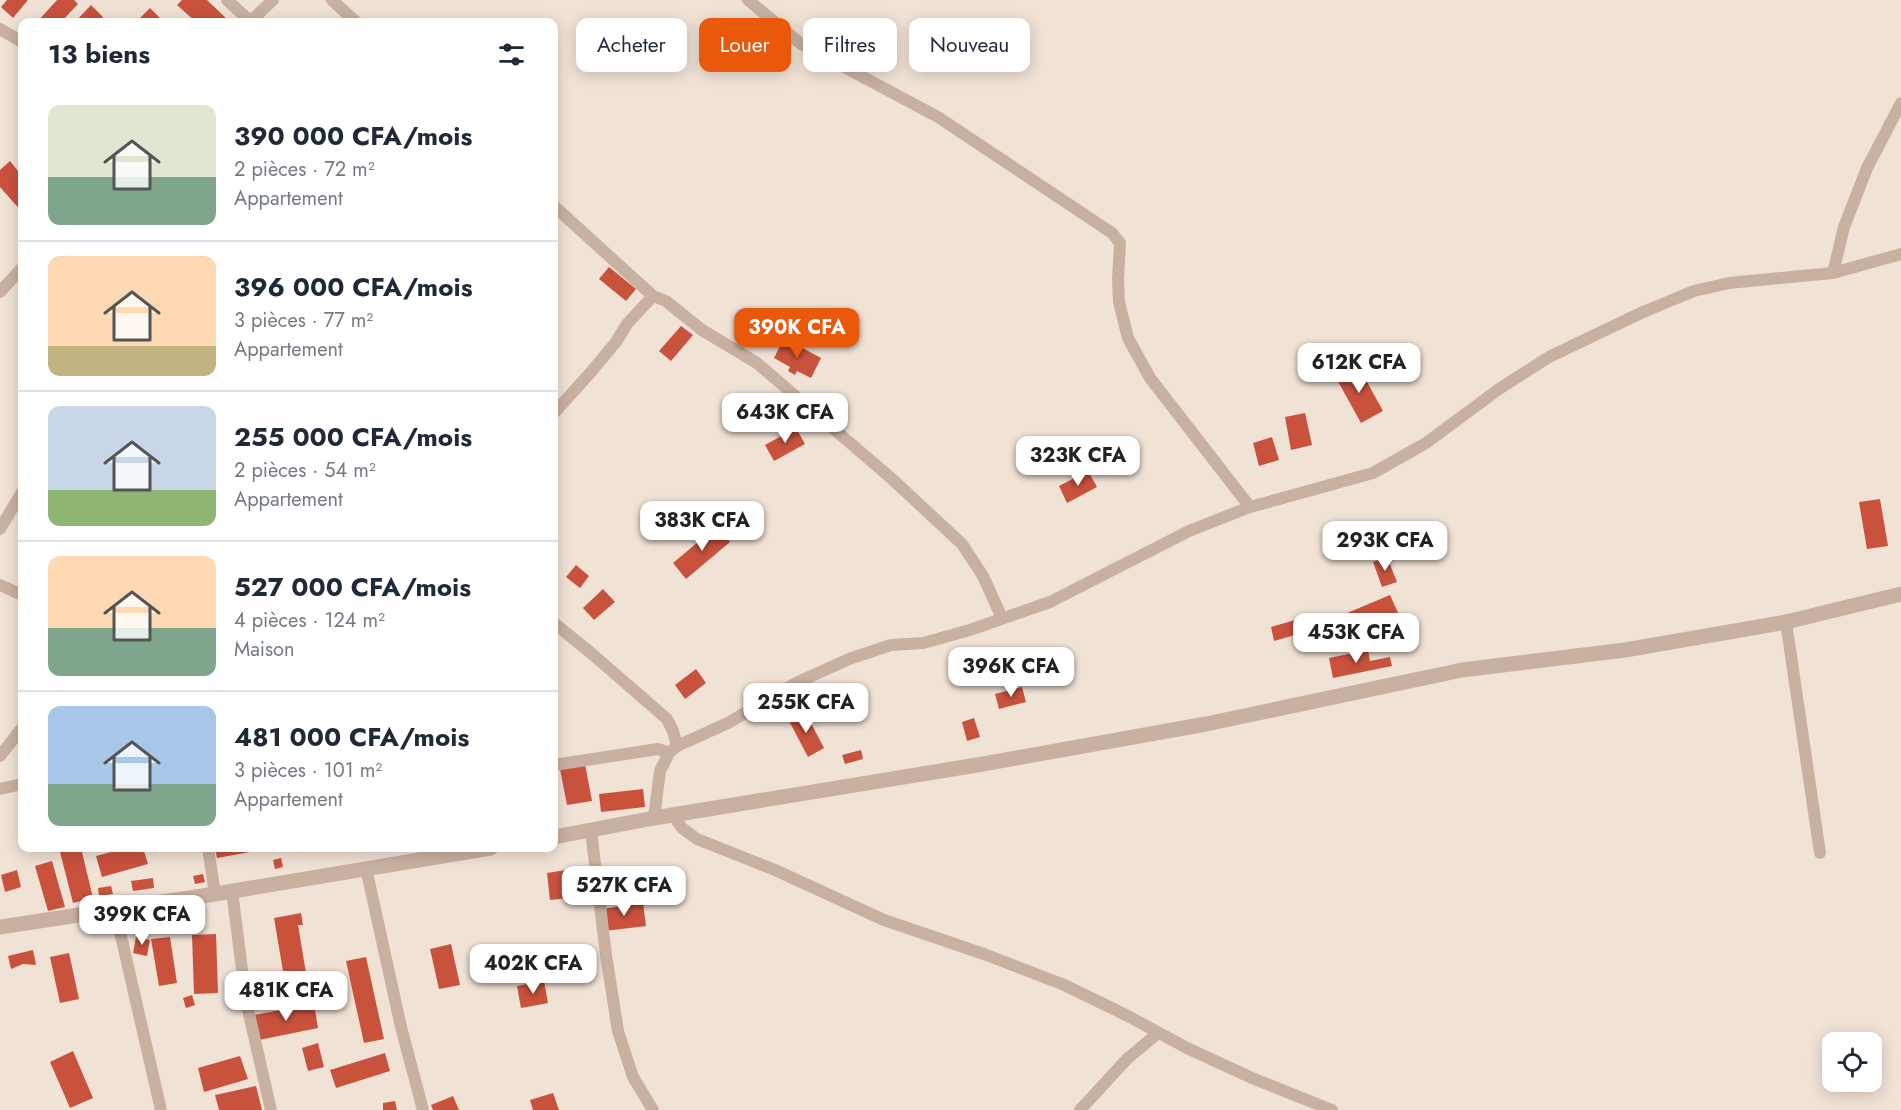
<!DOCTYPE html>
<html lang="fr">
<meta charset="utf-8">
<style>
body{margin:0;font-family:Jost,sans-serif;background:#f2f2f3;color:#1f2937;height:100vh;display:flex;flex-direction:column;font-size:22px;white-space:nowrap}
*{box-sizing:border-box;margin:0}
p{font-size:20px;color:#747a83}
.icon{flex:none;width:33px;height:33px;fill:none;stroke:currentColor;stroke-width:2;stroke-linecap:round;stroke-linejoin:round}
.map{position:relative;flex:1;overflow:hidden}
.panel{position:absolute;left:18px;top:18px;width:540px;height:834px;display:flex;flex-direction:column;background:#fff;border-radius:12px;box-shadow:0 3px 15px #0003}
.panel>*{flex:none}
.top-card{position:absolute;left:576px;top:18px;width:570px;height:54px;display:flex;gap:12px}
.fabs{position:absolute;left:1822px;top:1032px;display:grid;gap:12px}
.fabs a{display:grid;place-items:center;width:60px;height:60px;border-radius:12px;background:#fff;box-shadow:0 3px 15px #0003;font-size:30px}
.price{position:absolute;translate:-50% -51px;padding:0 14px;border-radius:12px;background:#fff;color:#222;font-size:20px;line-height:39px;filter:drop-shadow(0 2px 3px #0008)}
.price::after{content:'';position:absolute;left:50%;top:36px;width:18px;height:14px;margin-left:-9px;background:inherit;clip-path:polygon(0 0,100% 0,50% 100%)}
.price.current{background:#ea580c;color:#fff}
ul{padding:0;list-style:none}
li{display:flex;align-items:center;gap:18px;height:150px;padding:0 30px}
li+li{border-top:2px solid #e0e1e3}
li span{display:grid;place-items:center;flex:none;width:168px;height:120px;border-radius:12px;color:#555}
li>.icon{margin-inline-start:auto}
span .icon{width:72px;height:72px;fill:#fffc;stroke-width:1}
li b{font-size:26px}
h2{display:flex;justify-content:space-between;align-items:center;height:72px;padding:0 30px;font-size:26px}
.pill{padding:0 21px;border-radius:12px;background:#fff;box-shadow:0 3px 15px #0003;font-size:21px;line-height:54px}
.pill.current{background:#ea580c;color:#fff}
.map>svg:first-child{display:block}
.building{fill:#c9523d}
.lines{fill:none;stroke-linecap:round;stroke-linejoin:round}
.minor{stroke:#c9b1a2;stroke-width:12}
.tertiary{stroke:#c9b1a2;stroke-width:15}
</style>
<div class="map">
<svg width="1901" height="1110" viewBox="0 0 1901 1110">
<rect width="100%" height="100%" fill="#f1e2d6"/>
<g class="building">
<path d="M7 0H28L13 18 1 7Z"/>
<path d="M57 0H74L78 4 61 22H37Z"/>
<path d="M182 0H207L230 22H196L177 5Z"/>
<path d="M91 5 103 17 97 22H75Z"/>
<path d="M150 8 164 22H136Z"/>
<path d="M10 161 22 176V212L0 187V170Z"/>
<path d="M609 267 636 289 626 301 599 279Z"/>
<path d="M681 326 693 335 671 361 659 351Z"/>
<path d="M784 338 821 358 811 378 797 371 795 375 788 371 790 367 774 358Z"/>
<path d="M1357 364 1383 411 1361 423 1335 376Z"/>
<path d="M1305 413 1312 445 1291 450 1285 417Z"/>
<path d="M796 428 805 444 774 461 765 445Z"/>
<path d="M1272 437 1279 460 1259 466 1253 443Z"/>
<path d="M1088 471 1097 487 1067 503 1059 486Z"/>
<path d="M1880 499 1888 546 1867 549 1859 502Z"/>
<path d="M717 526 730 542 686 579 673 563Z"/>
<path d="M1387 557 1397 582 1382 587 1373 562Z"/>
<path d="M576 565 589 576 580 588 566 577Z"/>
<path d="M603 589 615 602 594 620 583 608Z"/>
<path d="M1390 595 1399 615 1349 637 1340 616Z"/>
<path d="M1295 620 1299 634 1274 641 1271 627Z"/>
<path d="M1368 650 1370 661 1390 657 1392 666 1333 678 1329 658Z"/>
<path d="M696 669 706 683 685 699 675 685Z"/>
<path d="M1022 687 1026 702 999 709 995 694Z"/>
<path d="M804 710 824 748 808 757 788 719Z"/>
<path d="M974 718 980 737 967 741 962 722Z"/>
<path d="M861 750 863 759 845 764 842 755Z"/>
<path d="M585 764 592 801 567 805 560 769Z"/>
<path d="M643 789 645 807 601 812 599 794Z"/>
<path d="M77 848H81L93 898 73 903 60 852Z"/>
<path d="M126 848H143L148 864 102 877 96 856Z"/>
<path d="M215 848H249L250 852 217 858Z"/>
<path d="M281 858 283 867 275 869 273 860Z"/>
<path d="M52 861 65 907 48 911 35 866Z"/>
<path d="M17 870 21 887 5 892 1 875Z"/>
<path d="M566 870 569 898 550 900 547 873Z"/>
<path d="M203 874 205 882 195 884 193 876Z"/>
<path d="M153 878 154 888 133 891 131 881Z"/>
<path d="M111 886 113 894 99 896 98 888Z"/>
<path d="M643 903 646 926 605 931 602 909Z"/>
<path d="M301 913 303 925H298L306 973 284 977 274 918Z"/>
<path d="M216 934 218 993 194 994 192 935Z"/>
<path d="M136 937 150 940 147 956 133 953Z"/>
<path d="M170 937 177 983 159 986 151 939Z"/>
<path d="M451 944 460 985 439 989 430 949Z"/>
<path d="M33 950 36 965 23 964 11 969 8 956Z"/>
<path d="M69 953 79 999 60 1003 50 957Z"/>
<path d="M366 957 384 1039 364 1043 346 961Z"/>
<path d="M544 981 548 1003 521 1008 517 986Z"/>
<path d="M192 995 195 1005 186 1008 183 998Z"/>
<path d="M314 1004 318 1028 259 1040 254 1015Z"/>
<path d="M318 1043 324 1067 308 1071 302 1048Z"/>
<path d="M73 1051 93 1098 70 1108 50 1062Z"/>
<path d="M385 1053 390 1071 336 1088 330 1070Z"/>
<path d="M240 1056 248 1079 204 1092 198 1068Z"/>
<path d="M256 1086 262 1110H219L215 1095Z"/>
<path d="M553 1093 559 1110H533L530 1100Z"/>
<path d="M453 1096 459 1110H433L431 1105Z"/>
<path d="M395 1101 397 1110H383V1103Z"/>
</g>
<g class="lines">
<g class="minor">
<path d="M227 0 251 22"/>
<path d="M332 0 356 22"/>
<path d="M748 0 801 44 938 117 1112 233 1120 243 1118 279 1119 302 1128 338 1150 378 1250 507"/>
<path d="M250 22 273 0"/>
<path d="M0 29 22 42"/>
<path d="M554 206 653 296"/>
<path d="M1833 273 1844 227 1867 168 1901 103"/>
<path d="M0 292 22 268"/>
<path d="M554 413 591 372 616 342 627 324 653 296 666 301 702 330 757 363 891 478 962 544 983 576 1002 618"/>
<path d="M0 529 22 492"/>
<path d="M0 585 22 595"/>
<path d="M1786 622 1820 853"/>
<path d="M554 623 591 653 667 719 673 731 677 746"/>
<path d="M0 756 22 728"/>
<path d="M554 765 658 749 669 753"/>
<path d="M0 789 22 784"/>
<path d="M673 815 682 828 697 839 775 870 884 920 984 954 1062 984 1126 1015 1187 1048 1252 1078 1332 1110"/>
<path d="M654 818 660 771 669 753 677 746 728 723 796 683 849 659 891 645 923 643 970 630 1050 602 1189 531 1250 507 1373 473 1426 443 1499 389 1549 357 1643 312 1694 291 1729 283 1833 273 1901 254"/>
<path d="M591 831 606 955 618 1031 633 1077 653 1110"/>
<path d="M208 848 215 894"/>
<path d="M366 868 401 1027 423 1110"/>
<path d="M232 891 246 1001 271 1110"/>
<path d="M115 910 161 1110"/>
<path d="M1080 1110 1127 1059 1158 1033"/>
</g>
<g class="tertiary">
<path d="M554 837 654 818 983 764 1206 724 1462 670 1625 650 1786 622 1901 594"/>
<path d="M0 927 215 894 491 848"/>
</g>
</g>
</svg>
<div class="fabs">
<a><svg class="icon" aria-label="locate" viewBox="0 0 24 24"><circle cx="12" cy="12" r="6"/><path d="M12 2v4M12 18v4M2 12h4M18 12h4"/></svg></a>
</div>
<b class="price current" style="left:797px;top:359px">390K CFA</b>
<b class="price" style="left:1359px;top:394px">612K CFA</b>
<b class="price" style="left:785px;top:444px">643K CFA</b>
<b class="price" style="left:1078px;top:487px">323K CFA</b>
<b class="price" style="left:702px;top:552px">383K CFA</b>
<b class="price" style="left:1385px;top:572px">293K CFA</b>
<b class="price" style="left:1356px;top:664px">453K CFA</b>
<b class="price" style="left:1011px;top:698px">396K CFA</b>
<b class="price" style="left:806px;top:734px">255K CFA</b>
<b class="price" style="left:624px;top:917px">527K CFA</b>
<b class="price" style="left:142px;top:946px">399K CFA</b>
<b class="price" style="left:533px;top:995px">402K CFA</b>
<b class="price" style="left:286px;top:1022px">481K CFA</b>
<div class="top-card">
<a class="pill">Acheter</a>
<a class="pill current">Louer</a>
<a class="pill">Filtres</a>
<a class="pill">Nouveau</a>
</div>
<section class="panel">
<h2>13 biens<svg class="icon" aria-label="filters" viewBox="0 0 24 24"><path d="M4 7h16M4 17h16"/><circle cx="9" cy="7" r="2"/><circle cx="15" cy="17" r="2"/></svg></h2>
<ul>
<li><span style="background:linear-gradient(#dfe7d0 60%,#7fa58c 0)"><svg class="icon" aria-label="home" viewBox="0 0 24 24"><path d="M3 11l9-7 9 7M6 9v11h12V9"/></svg></span><div><b>390 000 CFA/mois</b><p>2 pièces · 72 m²</p><p>Appartement</p></div></li>
<li><span style="background:linear-gradient(#ffd9b3 75%,#c2b280 0)"><svg class="icon" aria-label="home" viewBox="0 0 24 24"><path d="M3 11l9-7 9 7M6 9v11h12V9"/></svg></span><div><b>396 000 CFA/mois</b><p>3 pièces · 77 m²</p><p>Appartement</p></div></li>
<li><span style="background:linear-gradient(#c9d6e8 70%,#8fb573 0)"><svg class="icon" aria-label="home" viewBox="0 0 24 24"><path d="M3 11l9-7 9 7M6 9v11h12V9"/></svg></span><div><b>255 000 CFA/mois</b><p>2 pièces · 54 m²</p><p>Appartement</p></div></li>
<li><span style="background:linear-gradient(#ffd9b3 60%,#7fa58c 0)"><svg class="icon" aria-label="home" viewBox="0 0 24 24"><path d="M3 11l9-7 9 7M6 9v11h12V9"/></svg></span><div><b>527 000 CFA/mois</b><p>4 pièces · 124 m²</p><p>Maison</p></div></li>
<li><span style="background:linear-gradient(#a9c7e8 65%,#7fa58c 0)"><svg class="icon" aria-label="home" viewBox="0 0 24 24"><path d="M3 11l9-7 9 7M6 9v11h12V9"/></svg></span><div><b>481 000 CFA/mois</b><p>3 pièces · 101 m²</p><p>Appartement</p></div></li>
</ul>
</section>
</div>
